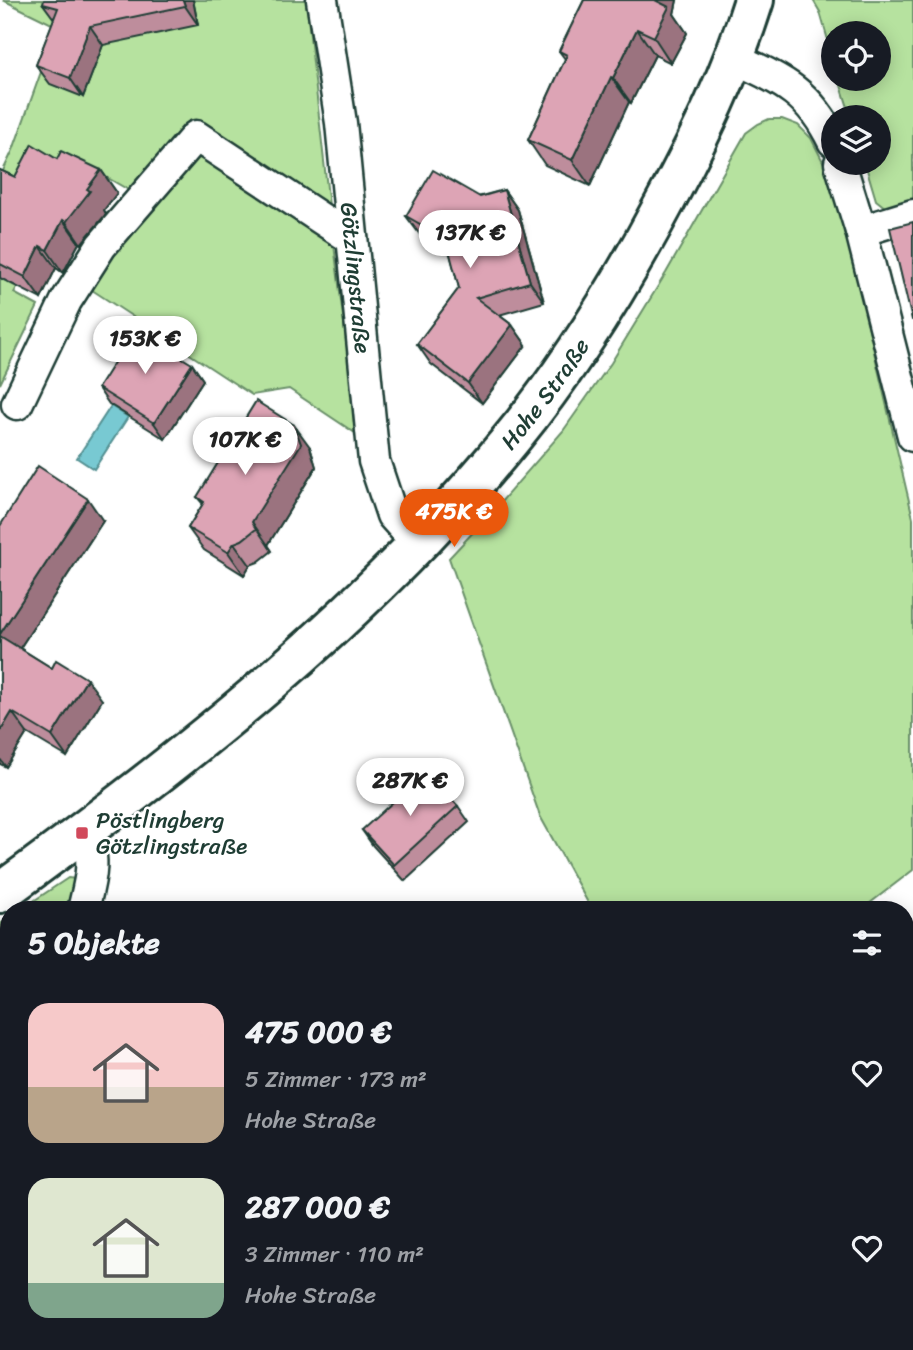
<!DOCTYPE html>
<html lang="de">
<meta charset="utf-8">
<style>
body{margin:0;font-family:Sriracha,sans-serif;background:#242831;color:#f1f3f6;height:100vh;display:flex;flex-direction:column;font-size:26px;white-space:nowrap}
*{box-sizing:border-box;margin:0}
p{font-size:23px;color:#9ea1a6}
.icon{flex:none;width:38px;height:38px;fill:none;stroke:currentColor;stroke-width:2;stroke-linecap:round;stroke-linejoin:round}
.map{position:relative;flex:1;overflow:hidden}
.drawer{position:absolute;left:0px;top:901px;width:914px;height:450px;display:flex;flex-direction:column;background:#171b24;border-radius:28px 28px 0 0;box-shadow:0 4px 18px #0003}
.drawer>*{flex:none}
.buttons{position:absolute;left:821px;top:21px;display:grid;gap:14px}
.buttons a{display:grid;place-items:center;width:70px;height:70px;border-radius:50%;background:#171b24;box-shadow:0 4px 18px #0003;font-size:35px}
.price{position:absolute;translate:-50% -60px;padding:0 16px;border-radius:24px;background:#fff;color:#222;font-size:23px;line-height:46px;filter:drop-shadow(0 2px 4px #0008)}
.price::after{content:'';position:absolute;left:50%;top:42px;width:21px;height:16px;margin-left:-10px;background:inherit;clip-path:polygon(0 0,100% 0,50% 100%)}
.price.on{background:#ea580c;color:#fff}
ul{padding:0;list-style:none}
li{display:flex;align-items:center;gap:21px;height:175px;padding:0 28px}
li span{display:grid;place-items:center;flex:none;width:196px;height:140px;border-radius:21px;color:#555}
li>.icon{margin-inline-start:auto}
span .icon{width:84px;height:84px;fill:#fffc;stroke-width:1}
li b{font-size:30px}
h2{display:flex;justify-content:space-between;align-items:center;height:84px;padding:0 28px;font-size:30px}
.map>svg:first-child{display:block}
.green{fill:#b6e29f;stroke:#6a906a;stroke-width:2}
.water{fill:#78c9d2;stroke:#549193;stroke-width:2}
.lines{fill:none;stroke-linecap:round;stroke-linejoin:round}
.minor-casing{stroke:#1f3d34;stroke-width:35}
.secondary-casing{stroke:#1f3d34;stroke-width:44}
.minor{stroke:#fff;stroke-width:30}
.secondary{stroke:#fff;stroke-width:38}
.wall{fill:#be8d9c;stroke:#1f3d34;stroke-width:2}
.shaded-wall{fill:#9b737f;stroke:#1f3d34;stroke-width:2}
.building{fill:#dda4b5;stroke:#1f3d34;stroke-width:2}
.poi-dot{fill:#d1495b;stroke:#fff;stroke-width:2.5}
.labels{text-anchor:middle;stroke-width:5;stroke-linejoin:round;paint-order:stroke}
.street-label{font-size:23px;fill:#1f3d34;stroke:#fff}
.poi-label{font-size:23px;fill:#1f3d34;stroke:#fff;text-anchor:start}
</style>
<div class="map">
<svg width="913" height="1350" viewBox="0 0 913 1350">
<rect width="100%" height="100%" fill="#fff"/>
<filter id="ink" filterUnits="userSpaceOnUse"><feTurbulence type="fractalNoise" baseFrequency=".0143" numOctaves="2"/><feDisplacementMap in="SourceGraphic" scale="14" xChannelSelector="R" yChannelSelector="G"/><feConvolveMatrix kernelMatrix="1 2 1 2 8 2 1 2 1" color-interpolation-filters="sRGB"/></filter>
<g filter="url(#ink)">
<g class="green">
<path d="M3 0H306L328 197 358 435 289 389 252 395 89 288 132 192 106 177 31 200 0 177 13 150 56 30 52 24Z"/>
<path d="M813 0H913V207L886 208 876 200 865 163H878V117H851L839 79H878V33H833V58L820 12Z"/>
<path d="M769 119H782L798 125 811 138 834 183 849 238 875 356 913 518V870L861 910H592L540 816 449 558 493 511 563 431 611 363 666 273 746 133 758 124Z"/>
<path d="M0 278 17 287 14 293 38 306 0 384Z"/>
<path d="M68 878 75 879 76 887 71 910H20Z"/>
<path d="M9 918V1226L0 1271V924Z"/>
<rect x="10" y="1342" width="663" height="8"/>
</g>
<path class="water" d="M111 406 128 417 94 469 77 458Z"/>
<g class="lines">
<g class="minor-casing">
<g id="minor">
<path id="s1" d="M322 0 341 123 374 461 392 515 417 543"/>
<path d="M734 58C781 80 809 91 833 141"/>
<path d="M840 163 861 231 913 436"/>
<path d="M861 231 913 215"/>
<path d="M17 404 66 301 101 246 196 136 352 239"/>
<path d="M82 833C99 855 89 885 83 910"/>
<path d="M0 1350 2 1318 9 1272"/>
</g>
</g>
<g class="secondary-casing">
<g id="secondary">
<path id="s2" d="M0 893C185 758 367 616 512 438 572 365 621 285 665 202 700 137 732 71 754 0"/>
</g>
</g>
<use href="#minor" class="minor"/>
<use href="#secondary" class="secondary"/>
</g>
<g class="wall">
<path d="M193 0 198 25 103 45 83 97 50 84 36 65 54 19 43 4Z"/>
<path d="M584 0H677L674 14 687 33 671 63 655 55 631 103 629 102 590 186 545 165 528 140 565 59 559 51Z"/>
<path d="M57 159 101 170 117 193 104 210 106 214 81 244 79 243 63 273 56 268 41 299 0 278V170L15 177Z"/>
<path d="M504 190 518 210 544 302 499 315 512 325 526 345 482 403 431 364 417 344 459 288 450 253 421 236 406 216Z"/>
<path d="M192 364 203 380 165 439 109 404 98 388Z"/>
<path d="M310 447 316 467 268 545 272 551 258 562 250 565 244 575 204 550 188 528 203 504 197 497Z"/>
<path d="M103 521 20 648 102 700 67 757 27 733 6 767 0 764V526Z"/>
<path d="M458 806 469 822 405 881 373 846 362 830Z"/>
</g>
<g class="shaded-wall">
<path d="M183 0H193L198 25 185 6Z"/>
<path d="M654 0H677L674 14 687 33 671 63 654 37Z"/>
<path d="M90 26 103 45 83 97 70 78Z"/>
<path d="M637 29 655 55 631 103 613 78Z"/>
<path d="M611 77 629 102 590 186 572 160Z"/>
<path d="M101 170 117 193 104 210 106 214 81 244 66 222 87 189Z"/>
<path d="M504 190 518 210 544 302 530 282Z"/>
<path d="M63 220 79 243 63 273 47 250Z"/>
<path d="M40 246 56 268 41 299 25 277Z"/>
<path d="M512 325 526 345 482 403 468 383Z"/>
<path d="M192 364 203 380 165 439 154 423Z"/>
<path d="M294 425 310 447 316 467 268 545 272 551 252 522Z"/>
<path d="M88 499 103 521 14 657 0 637V634Z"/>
<path d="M234 543 250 565 244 575 228 552Z"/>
<path d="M87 679 102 700 67 757 52 736Z"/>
<path d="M12 712 27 733 6 767 0 759V732Z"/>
<path d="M905 1045 910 1052 908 1101 905 1096Z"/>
<path d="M913 1326V1350H907Z"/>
</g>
<g class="building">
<path d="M44 0H183L185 6 90 26 70 78 36 65 58 8 43 4Z"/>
<path d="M584 0H655L669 7 654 37 637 29 613 78 611 77 572 160 528 140 567 55 559 51Z"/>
<path d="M32 144 57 159 61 151 101 170 87 189 90 191 66 222 63 220 47 250 40 246 25 277 0 264V170L15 177Z"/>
<path d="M433 170 480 197 504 190 530 282 476 298 512 325 468 383 417 344 459 288 446 239 406 216Z"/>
<path d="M913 222V320H912L890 228Z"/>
<path d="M135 329 192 364 154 423 98 388Z"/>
<path d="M256 401 294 425 301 444 252 522 256 529 242 540 234 543 228 552 188 528 204 502 197 497Z"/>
<path d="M38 466 88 499 0 634V526Z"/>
<path d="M0 636 52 668 56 660 87 679 52 736 12 712 0 732Z"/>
<path d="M426 772 458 806 394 865 362 830Z"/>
<path d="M905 1219 913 1221V1250L911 1257H913V1326L907 1350H769L771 1342H905Z"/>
</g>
</g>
<rect class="poi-dot" x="75" y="826" width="14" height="14" rx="3.5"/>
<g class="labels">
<g class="street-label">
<text dy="8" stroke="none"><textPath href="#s1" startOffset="280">Götzlingstraße</textPath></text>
<text dy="8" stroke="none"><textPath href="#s2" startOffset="742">Hohe Straße</textPath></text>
</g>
<g class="poi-label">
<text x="96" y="828">Pöstlingberg<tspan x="96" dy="26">Götzlingstraße</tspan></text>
</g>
</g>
</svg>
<div class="buttons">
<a><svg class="icon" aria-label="locate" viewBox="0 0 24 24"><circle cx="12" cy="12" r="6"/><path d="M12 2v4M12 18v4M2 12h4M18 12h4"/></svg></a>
<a><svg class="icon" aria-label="layers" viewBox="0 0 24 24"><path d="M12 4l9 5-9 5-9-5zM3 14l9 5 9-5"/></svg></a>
</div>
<b class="price" style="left:470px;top:270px">137K €</b>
<b class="price" style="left:145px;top:376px">153K €</b>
<b class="price" style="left:245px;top:477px">107K €</b>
<b class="price on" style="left:454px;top:549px">475K €</b>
<b class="price" style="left:410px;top:818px">287K €</b>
<section class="drawer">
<h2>5 Objekte<svg class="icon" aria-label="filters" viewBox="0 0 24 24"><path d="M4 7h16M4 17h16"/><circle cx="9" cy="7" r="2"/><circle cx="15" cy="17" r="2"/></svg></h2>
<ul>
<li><span style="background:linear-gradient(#f6c9c9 60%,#b9a48a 0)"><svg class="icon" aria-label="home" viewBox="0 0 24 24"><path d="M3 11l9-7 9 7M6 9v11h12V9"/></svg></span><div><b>475 000 €</b><p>5 Zimmer · 173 m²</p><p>Hohe Straße</p></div><svg class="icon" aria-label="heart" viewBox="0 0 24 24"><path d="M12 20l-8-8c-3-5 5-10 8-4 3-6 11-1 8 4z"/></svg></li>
<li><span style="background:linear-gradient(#dfe7d0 75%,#7fa58c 0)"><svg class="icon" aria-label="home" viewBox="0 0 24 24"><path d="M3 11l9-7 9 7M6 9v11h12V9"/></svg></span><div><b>287 000 €</b><p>3 Zimmer · 110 m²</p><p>Hohe Straße</p></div><svg class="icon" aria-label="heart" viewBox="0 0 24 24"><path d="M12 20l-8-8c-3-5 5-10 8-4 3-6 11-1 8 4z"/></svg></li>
</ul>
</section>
</div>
